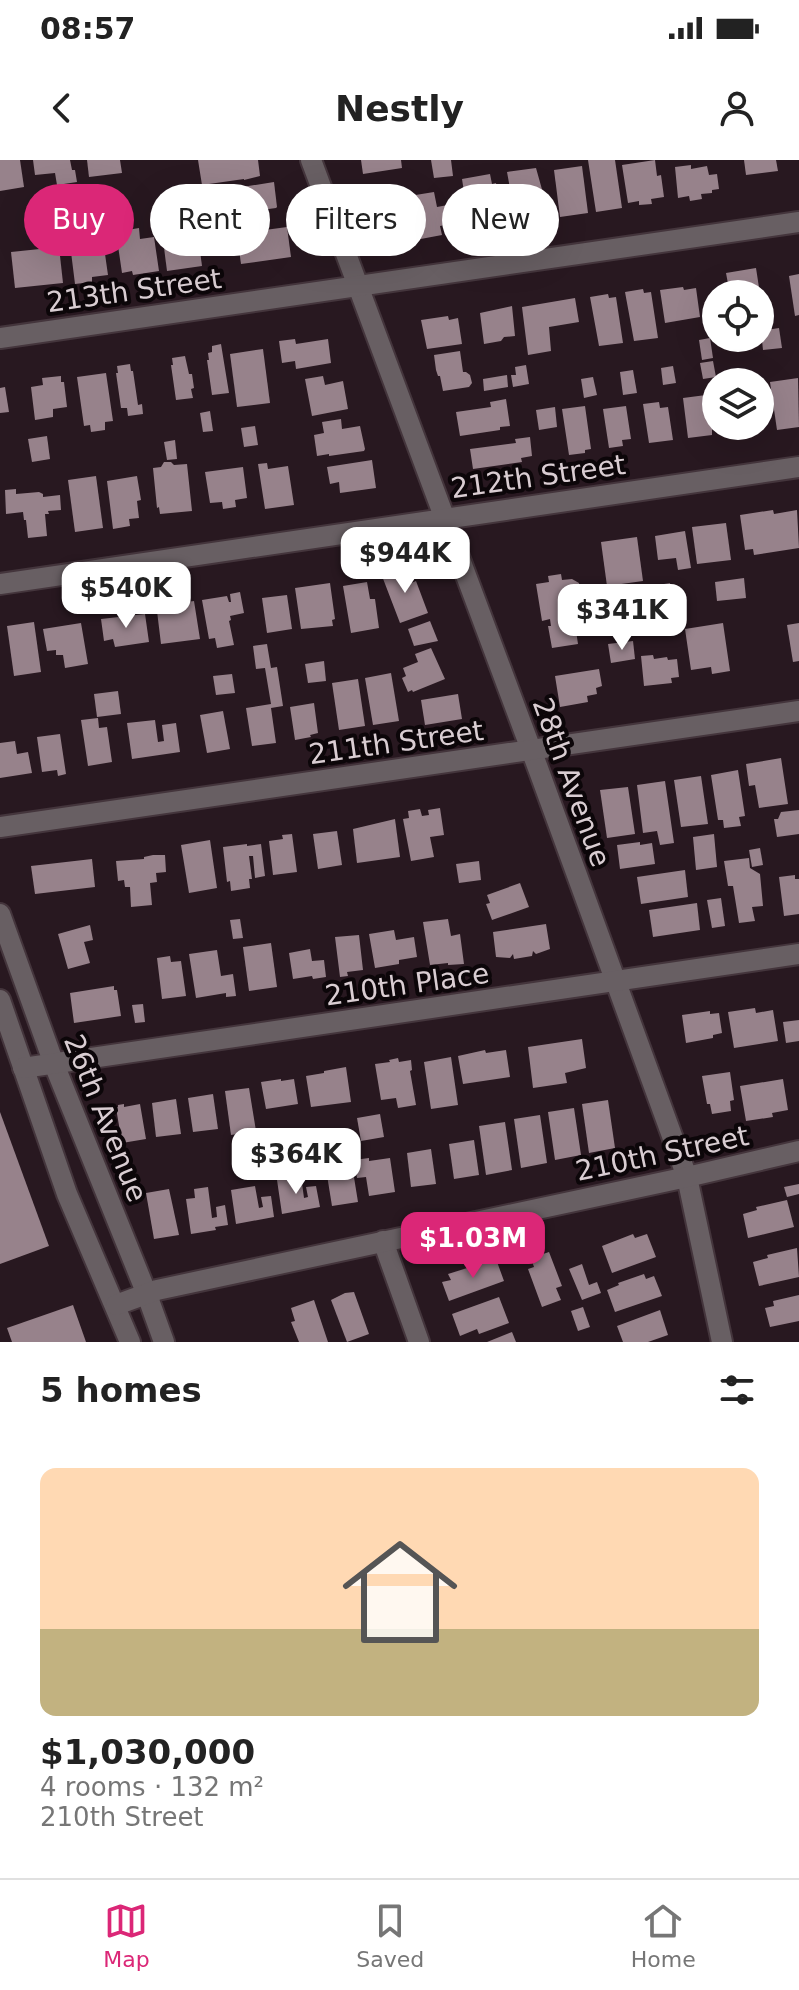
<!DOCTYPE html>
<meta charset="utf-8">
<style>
body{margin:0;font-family:"DejaVu Sans",sans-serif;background:#f6f6f6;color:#222;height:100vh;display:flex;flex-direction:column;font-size:30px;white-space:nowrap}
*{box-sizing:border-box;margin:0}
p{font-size:26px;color:#767676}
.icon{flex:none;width:44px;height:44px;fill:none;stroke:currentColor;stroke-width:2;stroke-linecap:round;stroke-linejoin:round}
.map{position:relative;height:1182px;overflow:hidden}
.drawer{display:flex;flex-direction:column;background:#fff;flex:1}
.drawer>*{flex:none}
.banner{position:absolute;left:24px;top:24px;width:752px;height:72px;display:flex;gap:16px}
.fabs{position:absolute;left:702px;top:120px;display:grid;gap:16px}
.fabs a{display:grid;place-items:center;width:72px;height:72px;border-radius:50%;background:#fff;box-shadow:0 8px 32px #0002;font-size:40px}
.price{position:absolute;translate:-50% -68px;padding:0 18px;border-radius:16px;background:#fff;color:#222;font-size:26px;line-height:52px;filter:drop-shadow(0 2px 4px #0008)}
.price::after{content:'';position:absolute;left:50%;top:48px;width:24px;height:18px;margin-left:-12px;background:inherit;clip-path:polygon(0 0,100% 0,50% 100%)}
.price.active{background:#db2777;color:#fff}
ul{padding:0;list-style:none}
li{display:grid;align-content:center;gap:16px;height:424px;padding:0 40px}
li span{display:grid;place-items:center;height:248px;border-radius:16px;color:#555}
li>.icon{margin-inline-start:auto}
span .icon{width:144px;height:144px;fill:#fffc;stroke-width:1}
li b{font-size:34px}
h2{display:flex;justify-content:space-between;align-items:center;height:96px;padding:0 40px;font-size:34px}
.chip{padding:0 28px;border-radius:36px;background:#fff;box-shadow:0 8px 32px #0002;font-size:28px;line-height:72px}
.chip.active{background:#db2777;color:#fff}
.status{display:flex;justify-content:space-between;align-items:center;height:56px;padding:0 40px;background:#fff;direction:ltr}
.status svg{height:22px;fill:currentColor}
header{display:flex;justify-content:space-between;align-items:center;height:104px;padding:0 40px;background:#fff;font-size:36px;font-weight:700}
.tab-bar{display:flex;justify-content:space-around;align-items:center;height:112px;border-top:2px solid #e0e0e0;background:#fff;font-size:22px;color:#767676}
.tab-bar a{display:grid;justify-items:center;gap:4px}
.tab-bar .active{color:#db2777}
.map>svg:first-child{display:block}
.building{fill:#97828b}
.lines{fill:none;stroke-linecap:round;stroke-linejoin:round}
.minor-casing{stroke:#44353c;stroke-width:24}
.minor{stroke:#685f63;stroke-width:20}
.labels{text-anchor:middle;stroke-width:8;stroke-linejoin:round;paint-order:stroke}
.street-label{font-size:28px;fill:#d9cdd2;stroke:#0c0609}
</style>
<div class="status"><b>08:57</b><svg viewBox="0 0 49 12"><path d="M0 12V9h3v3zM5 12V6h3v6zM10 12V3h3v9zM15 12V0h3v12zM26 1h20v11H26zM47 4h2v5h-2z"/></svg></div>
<header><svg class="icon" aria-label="back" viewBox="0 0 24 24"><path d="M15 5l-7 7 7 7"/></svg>Nestly<svg class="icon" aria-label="person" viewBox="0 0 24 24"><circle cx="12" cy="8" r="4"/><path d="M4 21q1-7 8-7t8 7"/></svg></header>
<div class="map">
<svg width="799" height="1182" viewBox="0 0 799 1182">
<rect width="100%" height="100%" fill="#281820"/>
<g class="building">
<path d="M0 0H20L24 27 0 31Z"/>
<path d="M33 0H70L72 10H75L77 22 57 25 55 13 35 15Z"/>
<path d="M87 0H120L122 13 89 17Z"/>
<path d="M198 0H258L260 16 244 20V19L202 25Z"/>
<path d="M361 0H401L402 8 363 14Z"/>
<path d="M431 0H451L453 16 434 18Z"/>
<path d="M588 0H615L622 48 596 52Z"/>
<path d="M655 0 657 16 661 15 664 37 651 39 652 44 639 45V41L628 43 622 5Z"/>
<path d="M744 0H776L778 11 746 15Z"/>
<path d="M691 5V9L707 6 709 15 717 14 719 29 712 30V33L701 34 702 39 690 41 689 36 678 38 675 7Z"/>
<path d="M582 6 588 53 560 57 554 10Z"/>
<path d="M536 8 543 33H541L543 52 515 56 507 12Z"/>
<path d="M490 14 492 24 496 23 498 39 494 40 497 60 469 65 462 19Z"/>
<path d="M274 22 277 47 276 48 239 53 236 28Z"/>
<path d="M434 32 437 47 453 44 456 63 440 66 442 75 410 81 408 69 397 71 391 39Z"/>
<path d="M223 53 225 71 206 73 204 56Z"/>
<path d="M287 67 291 97 241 104 237 74Z"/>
<path d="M139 68 140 79 154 77 159 111 133 115 132 111 122 113 116 72Z"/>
<path d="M197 68 202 106 167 111 162 72Z"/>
<path d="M59 87 63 123 15 128 11 92Z"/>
<path d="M104 87 108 115 92 117V122L75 124 71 92Z"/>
<path d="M756 108 760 134H730L726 113Z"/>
<path d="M799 114V155L795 156 789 116Z"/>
<path d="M683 127 684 130 696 128 700 157 665 163 660 130Z"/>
<path d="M643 129 644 133 651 132 658 178 634 181 625 132Z"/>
<path d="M608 134 609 138 616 137 623 183 599 186 590 137Z"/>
<path d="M575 138 579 162 549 167 551 191 528 195 522 147Z"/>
<path d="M512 146 515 176 504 177 501 181 484 184 480 153Z"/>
<path d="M448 156 449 160 458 158 462 184 427 189 421 160Z"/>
<path d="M779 168 782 188 763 190 761 171Z"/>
<path d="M710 178 713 198 702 200 699 180Z"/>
<path d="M295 179 296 184 328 179 331 203 296 209 295 201 282 203 279 181Z"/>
<path d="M221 184 229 233 212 235 207 200H209L208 193 212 192V186Z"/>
<path d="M263 189 270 243 237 247 230 194Z"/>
<path d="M460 191 463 212H466L470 215 472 223 469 227 443 231 440 216H438L436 210 434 195Z"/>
<path d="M185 196 189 214H192L194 228 191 229 193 238 176 240 171 205H173L172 198Z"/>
<path d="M713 201 716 217 703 219 700 203Z"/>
<path d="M130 204 131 211H133L138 245 142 244 143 254 128 256 127 248H121L116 213H118L117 206Z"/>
<path d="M526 205 529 224 513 227 511 215H516L515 207Z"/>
<path d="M673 206 676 223 663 225 661 208Z"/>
<path d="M633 210 637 233 623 235 620 212Z"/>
<path d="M106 213 113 261 105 262V270L91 272 90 265 84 266 77 217Z"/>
<path d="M507 215 508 227 484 231 483 219Z"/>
<path d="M61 216V222H64L67 247 53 249V257L35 260 31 227 43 225 42 218Z"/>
<path d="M323 216 325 225 343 221 348 249 312 256 305 219Z"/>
<path d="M593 217 597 235 584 238 581 219Z"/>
<path d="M798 218 799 267 777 270 770 222Z"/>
<path d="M5 227 9 252 0 253V228Z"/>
<path d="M706 235 710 266H712V275L688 278 683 238Z"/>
<path d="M506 239 510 266 500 267V270L460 276 456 252 491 247 490 242Z"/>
<path d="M659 242 660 248 668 247 673 280 649 283 643 244Z"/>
<path d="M585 246 591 289 585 290V293L569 295 562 249Z"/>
<path d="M626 246 631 279 622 280 623 286 609 288 603 249Z"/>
<path d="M555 247 557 267 539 270 536 250Z"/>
<path d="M210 251 213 271 203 272 200 253Z"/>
<path d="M341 259 342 269 360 266 365 289 364 291 329 296V294L317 296 314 275 324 273 322 262Z"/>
<path d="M255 266 258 285 244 287 241 268Z"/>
<path d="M726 266H751V268L727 273Z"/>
<path d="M47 276 50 299 32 302 28 279Z"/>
<path d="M530 277 532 296 521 298 522 302 473 309 470 289 516 283 515 279Z"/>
<path d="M175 280 177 299 167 300 164 282Z"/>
<path d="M372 300 376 328 340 333 339 322 330 324 327 307Z"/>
<path d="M164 302H171L174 305 187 304 192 351 160 354 159 347 157 348 153 308 161 307Z"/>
<path d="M267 303 268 309 288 306 294 345 265 349 258 304Z"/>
<path d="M243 307 247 338 235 340 236 347 223 349 222 342 210 343 205 312Z"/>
<path d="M96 316 103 368 75 372 68 320Z"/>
<path d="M137 316 141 340 137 341 139 358 129 359 130 366 113 369 107 321Z"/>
<path d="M16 329V334L39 332 43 334V337L60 335 61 350 48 351 49 354H45L47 376 28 378 26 360H24L23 352 6 354 5 330Z"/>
<path d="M773 350 774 354 797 350 799 388 754 395 753 389 745 390 740 355Z"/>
<path d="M726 363 731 400 697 404 692 367Z"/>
<path d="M685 371 691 408 678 410 676 398 658 400 655 376Z"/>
<path d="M637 377 643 421 607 426 601 382Z"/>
<path d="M406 407 411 423 416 421 428 453 400 463 382 416Z"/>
<path d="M561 414 562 420 572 419 579 423 584 454 571 456 572 464H575L578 484 552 488 548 466H551L550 459 542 461 536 424 549 422 548 416Z"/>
<path d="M744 418 746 438 717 441 715 422Z"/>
<path d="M367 422 370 439H375L379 468 351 473 343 426Z"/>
<path d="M330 423 335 459 332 460 333 466 301 469 295 428Z"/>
<path d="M670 423 673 444 655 447 652 426Z"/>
<path d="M651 431 654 451 638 453 636 433Z"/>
<path d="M240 432 244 453 230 456 231 460 229 461 234 485 217 488 215 478 209 479 202 440 227 436 229 442H231L230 434Z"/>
<path d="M287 435 292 469 267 473 262 438Z"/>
<path d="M194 441 200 479 161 484 157 451 173 449 172 444Z"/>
<path d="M676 450 678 465 667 467 665 452Z"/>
<path d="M145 454 149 482 115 487 113 479 104 481 101 459Z"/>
<path d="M430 461 438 481 414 486 408 469Z"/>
<path d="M34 462 41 512 14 516 7 466Z"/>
<path d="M81 463 88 504 65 508 63 495H56V490L47 491 43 469Z"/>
<path d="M723 463 730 511 712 514 711 507 691 510 685 469Z"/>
<path d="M799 463V501L793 502 787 465Z"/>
<path d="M633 481 635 499 611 503 608 484Z"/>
<path d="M267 484 271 508 277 507 283 546 271 548 276 583 252 586 246 548 271 544 265 508 256 509 253 486Z"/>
<path d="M431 488 445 519 413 532 412 530 408 532 402 518 406 516 403 508 418 502 415 494Z"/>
<path d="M653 495 654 499 667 497 668 500 677 499 679 517 671 518 672 523 644 526 641 496Z"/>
<path d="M324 501 326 521 308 523 305 504Z"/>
<path d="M599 509 602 526 596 528 597 534 587 536 588 542 560 547 555 516Z"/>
<path d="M391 513 399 561 373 565 365 518Z"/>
<path d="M232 514 235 533 216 535 213 516Z"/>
<path d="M358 519 365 566 339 570 332 523Z"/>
<path d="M118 531 121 554 97 557 94 534Z"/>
<path d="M458 534 462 559 425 565 421 540Z"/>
<path d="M314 543 318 573 310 575 311 577 295 580 290 547Z"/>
<path d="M223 551 230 589 207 593 200 555Z"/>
<path d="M98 558 99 568 107 567 112 602 88 606 81 560Z"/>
<path d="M155 560 158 582 164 581 162 565 176 563 180 592 132 599 127 563Z"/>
<path d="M60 574 66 614 58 616 57 610 42 612 37 577Z"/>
<path d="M15 581 17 594 28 592 32 613 0 618V583Z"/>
<path d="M781 598 788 644 759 648 755 625 749 626 746 604Z"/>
<path d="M738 610 745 656 739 657 741 666 724 668 723 660H718L711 615Z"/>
<path d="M701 616 708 664 681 667 674 620Z"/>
<path d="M665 621 674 683 660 685 657 671 643 673 637 625Z"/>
<path d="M628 627 635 674 607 678 600 630Z"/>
<path d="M440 648 444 675 430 677 434 697 411 701 403 659 409 658 408 651 420 649 422 656 429 655 428 650Z"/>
<path d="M799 650V674L777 677 774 659H778L781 652Z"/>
<path d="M395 659 400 697 357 703 353 669Z"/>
<path d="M337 671 342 705 318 709 313 674Z"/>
<path d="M292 674 297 712 273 715 269 681 283 679 282 675Z"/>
<path d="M714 674 717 707 696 710 693 677Z"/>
<path d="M210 680 217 728 189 733 181 685Z"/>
<path d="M640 682V685L652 683 655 704 620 709 617 685Z"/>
<path d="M247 684V686L261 684 265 716 255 718 253 696H249L252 719H249L250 728 231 731 230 721 227 722 223 687Z"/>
<path d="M760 688 763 705 752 707 749 690Z"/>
<path d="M153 695H165L166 712 156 713 157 722 150 723 152 745 131 747 130 727H125L124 720 118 721 116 701 144 699V697Z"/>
<path d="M749 698 750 708 760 714 763 746 752 747 755 761 739 763 733 726H728L724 701Z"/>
<path d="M92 699 95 727 35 734 31 706Z"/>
<path d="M479 701 481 720 459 723 456 704Z"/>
<path d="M685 710 688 737 641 744 637 717Z"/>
<path d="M795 715V719H799V754L784 756 779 717Z"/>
<path d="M520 723 529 747 492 760 486 744 490 743 487 735Z"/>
<path d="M721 738 725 766 712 768 707 740Z"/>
<path d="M697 743 700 770 653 777 649 750Z"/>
<path d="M240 759 243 778 233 779 230 760Z"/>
<path d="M448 759 451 776 460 774 464 804 448 805V803L430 805 423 762Z"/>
<path d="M546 764 550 789 536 794 533 791 532 796 514 799 513 794 510 798 496 797 493 772Z"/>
<path d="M90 765 93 780 84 782 90 803 68 809 58 774Z"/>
<path d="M394 770 396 780 414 777 417 797 399 800V804L375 808 369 774Z"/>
<path d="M359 775 363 810 347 812 348 816 340 817 335 777Z"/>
<path d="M271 783 277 827 249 831 243 787Z"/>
<path d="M310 789 312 801 324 800 326 817 313 819 312 816 293 819 289 793Z"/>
<path d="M217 790 221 816 233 814 236 836 226 837V833L196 838 189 794Z"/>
<path d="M170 796 171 802 181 801 186 836 162 839 157 798Z"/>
<path d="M114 826V830H117L121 856 74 863 70 833Z"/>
<path d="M143 844 145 862 135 863 132 845Z"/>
<path d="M755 848 756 853 773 850 778 881 734 888 728 852Z"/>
<path d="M710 851V854L719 853 722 873 713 875V878L686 883 682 855Z"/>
<path d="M799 860V881L786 883 783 862Z"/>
<path d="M582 879 586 908 565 913 567 923 533 928 528 887Z"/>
<path d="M485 890 486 893 506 890 510 917 463 924 458 896Z"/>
<path d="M451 897 458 945 431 949 424 902Z"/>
<path d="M398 898 399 902 411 900 412 910 410 911 416 945 398 948 396 938 381 940 375 904 390 902 389 900Z"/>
<path d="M346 907 351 942 311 947 306 916 324 913V911Z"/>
<path d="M730 912 734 940 730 941 731 951 712 954 710 944H707L702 916Z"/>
<path d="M281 919V921L294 919 298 944 266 949 261 922Z"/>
<path d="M783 919 788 950 772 953 773 957 746 961 740 926Z"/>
<path d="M249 928 256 971 231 975 225 931Z"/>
<path d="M213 934 218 969 193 972 188 938Z"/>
<path d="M176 939 181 974 156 977 152 943Z"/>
<path d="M608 940 615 988 589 993 582 944Z"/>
<path d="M124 944V947L140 944 146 979 122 983 116 948 118 947V945Z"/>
<path d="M574 948 581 995 555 1000 548 952Z"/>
<path d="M0 952 49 1086 0 1104Z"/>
<path d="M380 954 384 977 361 981 357 958Z"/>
<path d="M540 955 547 1003 521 1008 514 959Z"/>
<path d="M505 962 512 1010 486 1015 479 966Z"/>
<path d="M265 977 267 995 256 997 254 978Z"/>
<path d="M474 980 479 1015 454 1019 449 984Z"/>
<path d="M431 989 436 1024 411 1027 407 993Z"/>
<path d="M369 998V1001L390 998 395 1032 369 1036 366 1017 357 1018 354 1000Z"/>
<path d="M352 1005 358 1042 332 1046 326 1009Z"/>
<path d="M301 1016 304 1038 308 1037 306 1027 316 1026 320 1047 282 1054 277 1020Z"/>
<path d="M799 1024V1034L787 1037 784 1027Z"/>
<path d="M255 1026 259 1048 263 1047 261 1037 271 1036 274 1057 236 1064 231 1030Z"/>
<path d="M208 1027 212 1058 217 1057 216 1047 225 1045 228 1065 215 1067 216 1070 191 1074 186 1039 195 1038 194 1029Z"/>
<path d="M169 1029 179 1075 154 1079 146 1033Z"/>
<path d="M787 1040 794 1067 748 1078 743 1054 757 1050 756 1047Z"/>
<path d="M633 1074 635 1078 647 1074 656 1097 612 1113 602 1086Z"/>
<path d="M797 1088 799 1117 759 1126 753 1102 768 1098 767 1095Z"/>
<path d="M549 1092 562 1126 556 1128 561 1140 542 1147 528 1109 534 1107 531 1098Z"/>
<path d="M496 1099 504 1121 449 1141 442 1122 451 1120 448 1114Z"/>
<path d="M582 1104 589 1125 597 1122 601 1133 582 1140 569 1109Z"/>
<path d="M644 1114 646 1119 654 1116 662 1136 615 1152 607 1130 619 1125 618 1123Z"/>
<path d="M354 1132 369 1174 347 1182 331 1140 345 1133Z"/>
<path d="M799 1135V1161L770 1167 765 1148 774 1146 773 1141Z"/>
<path d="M499 1137 509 1163 479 1174 477 1169 460 1176 452 1154Z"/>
<path d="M314 1140 328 1182H299L291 1162 295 1161 291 1148Z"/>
<path d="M73 1145 86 1182H12L7 1168Z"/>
<path d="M583 1147 590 1167 578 1171 571 1151Z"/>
<path d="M660 1150 668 1175 648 1182H623L617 1166Z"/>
<path d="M512 1172 516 1182H487Z"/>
</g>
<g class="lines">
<g class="minor-casing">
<g id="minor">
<path d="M311 0 539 611 687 1017 722 1182"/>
<path d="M0 178 799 62"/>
<path d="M0 424 799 307"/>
<path d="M0 667 799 551"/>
<path d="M0 754 54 904 146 1132 164 1182"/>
<path d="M0 840 67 1034 130 1182"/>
<path d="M23 908 799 794"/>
<path d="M383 1081 419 1182"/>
<path d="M116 1145 157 1130 687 1017 799 991"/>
</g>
</g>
<use href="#minor" class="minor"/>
</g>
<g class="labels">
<g class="street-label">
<text transform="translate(134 130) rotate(-8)" y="10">213th Street</text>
<text transform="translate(538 316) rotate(-8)" y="10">212th Street</text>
<text transform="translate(396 582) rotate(-8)" y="10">211th Street</text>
<text transform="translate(572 622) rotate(70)" y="10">28th Avenue</text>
<text transform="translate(407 824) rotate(-8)" y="10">210th Place</text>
<text transform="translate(106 958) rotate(68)" y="10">26th Avenue</text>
<text transform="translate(662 993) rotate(-12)" y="10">210th Street</text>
</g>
</g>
</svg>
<div class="fabs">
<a><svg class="icon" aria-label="locate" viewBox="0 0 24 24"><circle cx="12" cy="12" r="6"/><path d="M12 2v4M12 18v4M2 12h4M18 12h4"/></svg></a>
<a><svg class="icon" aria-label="layers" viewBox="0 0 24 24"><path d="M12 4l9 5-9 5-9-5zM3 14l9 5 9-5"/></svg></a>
</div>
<b class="price" style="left:405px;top:435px">$944K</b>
<b class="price" style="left:126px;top:470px">$540K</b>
<b class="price" style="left:622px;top:492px">$341K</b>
<b class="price" style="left:296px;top:1036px">$364K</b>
<b class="price active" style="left:473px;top:1120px">$1.03M</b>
<div class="banner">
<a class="chip active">Buy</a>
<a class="chip">Rent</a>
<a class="chip">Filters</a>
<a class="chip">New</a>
</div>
</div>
<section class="drawer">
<h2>5 homes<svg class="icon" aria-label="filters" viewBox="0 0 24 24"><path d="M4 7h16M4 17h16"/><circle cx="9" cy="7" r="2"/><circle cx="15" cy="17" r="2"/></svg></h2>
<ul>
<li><span style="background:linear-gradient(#ffd9b3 65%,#c2b280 0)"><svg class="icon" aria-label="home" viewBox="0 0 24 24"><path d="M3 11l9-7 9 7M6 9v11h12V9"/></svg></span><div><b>$1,030,000</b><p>4 rooms · 132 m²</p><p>210th Street</p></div></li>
</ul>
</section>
<nav class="tab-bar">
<a class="active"><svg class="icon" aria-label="map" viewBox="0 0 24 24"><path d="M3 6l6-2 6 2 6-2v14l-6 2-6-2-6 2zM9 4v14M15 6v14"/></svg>Map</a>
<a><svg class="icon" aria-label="saved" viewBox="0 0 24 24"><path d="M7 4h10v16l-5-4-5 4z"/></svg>Saved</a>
<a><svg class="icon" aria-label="home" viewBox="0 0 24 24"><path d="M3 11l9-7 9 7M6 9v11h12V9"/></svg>Home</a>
</nav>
